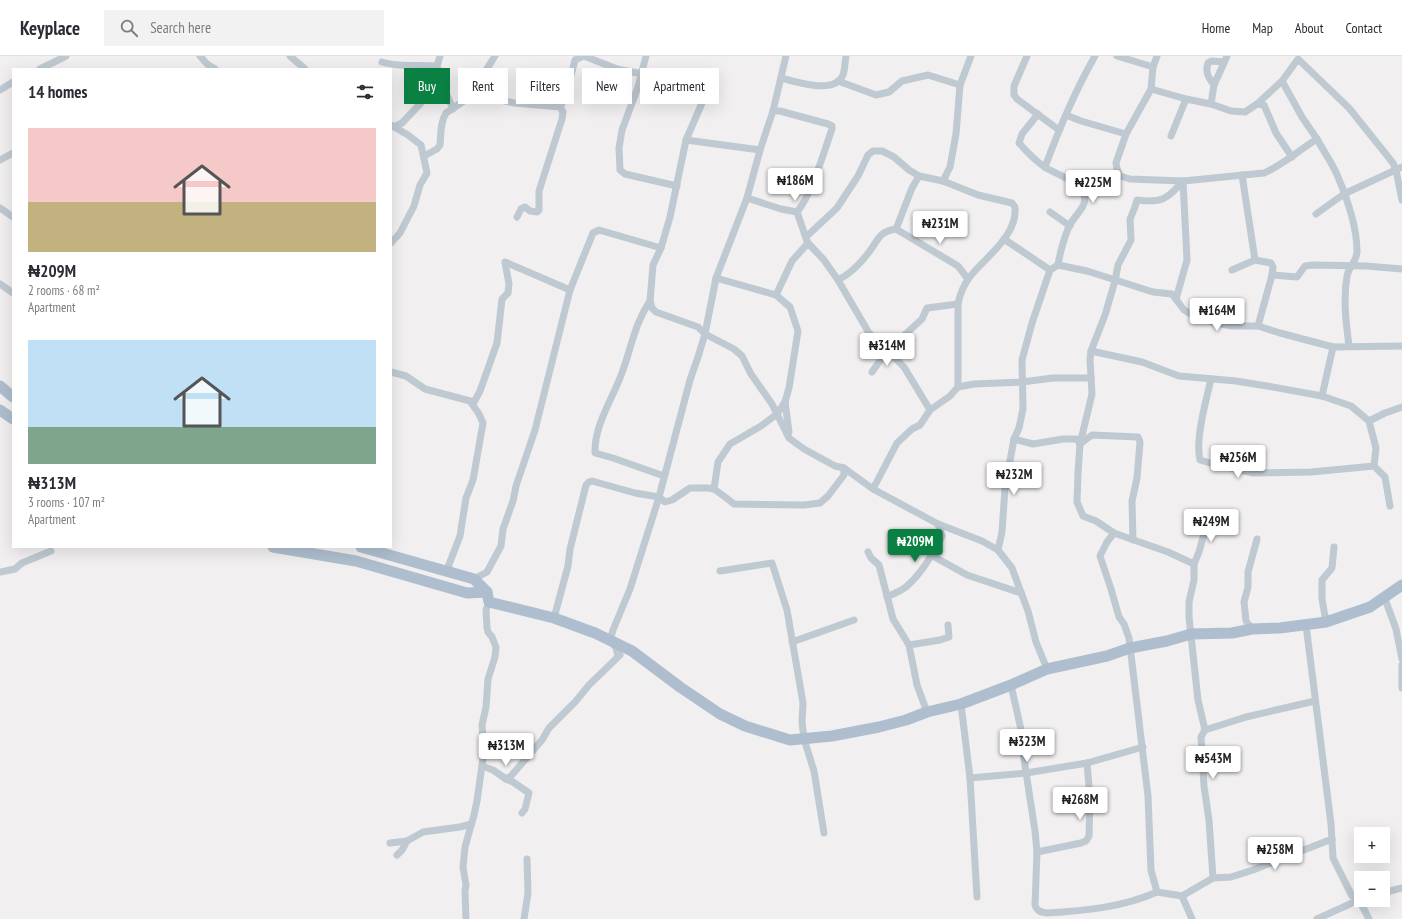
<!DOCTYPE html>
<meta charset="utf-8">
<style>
body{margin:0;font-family:"PT Sans Narrow",sans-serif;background:#f2f2f3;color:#2b2b33;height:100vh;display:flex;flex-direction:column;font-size:15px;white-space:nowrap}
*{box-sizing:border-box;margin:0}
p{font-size:13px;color:#7c7c81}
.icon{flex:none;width:22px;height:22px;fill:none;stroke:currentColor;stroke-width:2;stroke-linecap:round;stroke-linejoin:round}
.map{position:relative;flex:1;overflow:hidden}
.panel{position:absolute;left:12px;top:12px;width:380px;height:480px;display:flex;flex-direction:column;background:#fff;border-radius:0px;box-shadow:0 4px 16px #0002}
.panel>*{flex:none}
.guide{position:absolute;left:404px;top:12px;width:380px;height:36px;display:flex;gap:8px}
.fabs{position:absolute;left:1354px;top:771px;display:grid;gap:8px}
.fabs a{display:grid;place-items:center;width:36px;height:36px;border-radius:0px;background:#fff;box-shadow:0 4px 16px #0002;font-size:20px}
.price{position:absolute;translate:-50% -34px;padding:0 9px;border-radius:4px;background:#fff;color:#222;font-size:13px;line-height:26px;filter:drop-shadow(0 1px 2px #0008)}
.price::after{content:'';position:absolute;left:50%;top:24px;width:12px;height:9px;margin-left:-6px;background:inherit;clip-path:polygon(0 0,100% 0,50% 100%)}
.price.selected{background:#0b8043;color:#fff}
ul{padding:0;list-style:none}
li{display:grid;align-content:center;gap:8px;height:212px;padding:0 16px}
li span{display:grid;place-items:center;height:124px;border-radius:0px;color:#555}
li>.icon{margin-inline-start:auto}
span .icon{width:72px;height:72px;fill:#fffc;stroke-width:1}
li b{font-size:17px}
h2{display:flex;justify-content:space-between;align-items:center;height:48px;padding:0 16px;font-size:17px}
.tag{padding:0 14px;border-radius:0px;background:#fff;box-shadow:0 4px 16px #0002;font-size:14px;line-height:36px}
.tag.selected{background:#0b8043;color:#fff}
header{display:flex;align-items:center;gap:24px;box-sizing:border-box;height:56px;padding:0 20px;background:#fff;border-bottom:1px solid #e1e1e2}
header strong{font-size:19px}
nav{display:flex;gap:22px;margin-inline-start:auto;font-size:14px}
.search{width:280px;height:36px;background:#f2f2f3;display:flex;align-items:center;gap:10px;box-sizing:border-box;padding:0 14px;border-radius:0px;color:#7c7c81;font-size:15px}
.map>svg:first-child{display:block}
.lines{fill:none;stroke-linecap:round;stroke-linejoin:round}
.street{stroke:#bfc9d1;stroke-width:7}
.primary{stroke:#aebece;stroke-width:11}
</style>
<header>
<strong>Keyplace</strong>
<div class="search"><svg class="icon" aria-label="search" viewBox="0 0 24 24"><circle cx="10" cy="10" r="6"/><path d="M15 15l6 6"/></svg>Search here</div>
<nav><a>Home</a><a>Map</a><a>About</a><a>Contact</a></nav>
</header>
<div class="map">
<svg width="1402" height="863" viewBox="0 0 1402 863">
<rect width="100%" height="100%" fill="#f1efef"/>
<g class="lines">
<g class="street">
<path d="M200 0 207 8 215 13"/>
<path d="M290 0 305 13"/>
<path d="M584 0 617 13 668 23H685L691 26 697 30 700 34 702 40V47L686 84 670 161 661 192 653 209 650 245 652 252 656 256 698 271 705 278 734 293 742 300 751 318 772 348 789 382 804 393 835 410 844 412 873 433"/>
<path d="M646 0 638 31 622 74 619 92 620 114 625 118 677 130"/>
<path d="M1027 0 1014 30V39L1017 43 1059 74"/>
<path d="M1117 0 1153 11"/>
<path d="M1157 0 1153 11 1151 33 1126 78 1116 107 1117 113 1120 120 1130 123 1183 125 1264 117C1283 109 1299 94 1317 83L1302 61 1282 25"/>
<path d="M382 6C400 12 418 8 436 10L443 20 447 39 453 53"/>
<path d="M40 13 66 0"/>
<path d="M781 22C796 26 835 39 843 19 845 13 845 6 846 0"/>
<path d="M838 25 876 39 889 36 902 25 928 19 960 29"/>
<path d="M1214 29C1208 21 1205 16 1208 7L1212 5 1224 6"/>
<path d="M1151 33 1186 43 1211 48 1231 55 1245 56 1257 48 1282 25 1298 3 1349 52 1393 107 1396 114 1402 144"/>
<path d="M0 34 13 26"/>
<path d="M474 38 514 47 560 51 563 56 562 63 539 135V154L537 156 530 155 525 151 521 153 517 161"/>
<path d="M1211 48 1214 29 1227 0"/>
<path d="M1257 48 1264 49 1276 77 1292 101"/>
<path d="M560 51 565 42 575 4 583 0"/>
<path d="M773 55H780L828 68 832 70V73C823 98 813 136 797 156"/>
<path d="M1038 58 1022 78 1019 87C1026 95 1037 106 1046 112 1058 119 1093 130 1083 150 1079 157 1073 163 1069 170 1064 183 1060 196 1058 209"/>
<path d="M1066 59 1081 65 1126 78"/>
<path d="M391 69 408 79 421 89 427 117 420 129 414 150 400 177 391 187"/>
<path d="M394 71 402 67 420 48 430 33 440 0"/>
<path d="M1171 80 1186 43"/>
<path d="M1317 83C1324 96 1333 108 1338 121 1347 141 1357 172 1357 195 1357 206 1349 210 1347 220 1343 243 1346 267 1349 290"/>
<path d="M686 84 760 94"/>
<path d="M424 100 437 93 440 89C441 78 440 67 446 57L474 38 476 30 495 0"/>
<path d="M0 104 13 97"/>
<path d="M1045 111C1059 73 1075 35 1095 0"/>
<path d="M1242 119 1255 204"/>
<path d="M943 125 950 111 956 78 960 29 971 0"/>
<path d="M1183 125C1167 144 1161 147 1137 144L1135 151 1130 163 1131 184 1118 209 1115 225 1105 259 1091 295 1090 304 1092 338 1080 388 1078 417 1077 446 1083 460 1096 465 1114 477 1168 496 1194 508V524L1189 546V561L1198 644 1205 674"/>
<path d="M747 142 781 153 797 156 807 185"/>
<path d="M0 152 13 161"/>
<path d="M1050 156 1070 170"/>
<path d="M1316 158 1344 138 1402 111"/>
<path d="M896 173 912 132 919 120"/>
<path d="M806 181 837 152 858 120 868 99 873 95H882L894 101 909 114 919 120 943 125 978 139 1012 147 1015 151C1018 180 984 202 969 222 963 230 960 238 958 248V331"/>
<path d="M1004 183 1050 214"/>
<path d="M1232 214 1255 204 1271 207 1273 211 1272 219 1258 270"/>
<path d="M1272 219 1297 221 1305 210 1313 209 1366 210 1402 213"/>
<path d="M716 222 776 239 792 205 808 187 824 204 838 224 869 277 904 311 930 354 920 369 912 373 897 387 873 433 938 468 982 485 998 494 1012 512 1028 555 1036 586 1047 613"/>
<path d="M838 224C850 218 861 207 869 196 879 183 878 176 896 173L958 210 968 223"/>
<path d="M0 228 13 237"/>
<path d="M776 239 790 251 798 275 789 332 785 346 789 376"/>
<path d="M1176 243 1187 204 1183 125"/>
<path d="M650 245C635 267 632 289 623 314 614 341 594 368 595 397L613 402 664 420"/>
<path d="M1091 295 1142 306 1179 320 1236 325 1267 330 1322 340 1351 350 1369 365 1376 392 1374 410"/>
<path d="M391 316 406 320 425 333 470 345 479 358 483 367 473 424 466 442 460 480 448 511 453 516"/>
<path d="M872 316 887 295 922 263 927 252 958 248"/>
<path d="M1211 323C1206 345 1195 383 1200 404L1210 407 1253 417 1311 416 1374 410 1385 421 1390 450"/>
<path d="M1322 340 1333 291"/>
<path d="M473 348 480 335 497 287 502 243 508 237 509 228 505 206 570 234"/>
<path d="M930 354 950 340 958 331 974 328 1022 326 1053 322H1091"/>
<path d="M1369 365 1385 357 1402 351"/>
<path d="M1014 383 1033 388 1063 383H1077L1080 388 1092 379 1138 381 1140 386 1137 422 1132 445 1133 484"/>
<path d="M714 433 718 406 730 388 761 370 777 358 785 346"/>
<path d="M998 494 1002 476 1005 432 1014 383 1019 372 1023 353 1022 304 1032 267 1050 214 1058 209 1087 215 1153 236 1172 238 1184 254 1194 260 1213 266 1231 270H1258L1280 277 1333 291 1402 290"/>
<path d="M868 496 871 502 879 509 893 563 909 589 917 629 927 656"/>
<path d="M931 499 967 519 1021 537"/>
<path d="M1194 508 1199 496 1209 459"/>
<path d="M720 515 772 507 787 554 803 647 802 666 804 683 814 715 824 777"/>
<path d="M0 516 15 513 22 507 51 495"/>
<path d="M474 523 487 516 501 490 503 473 513 445 516 430 535 374 570 234 593 177 599 174 661 192"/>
<path d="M1384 540 1396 573 1402 603"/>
<path d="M887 541C894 537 902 535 907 530 922 517 933 498 942 480L938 468"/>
<path d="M554 562 568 510 570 493 586 429 589 426 592 425 635 437 659 441 665 446 672 444 690 432H708L714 433 725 441 734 448 804 449 820 447 828 440 844 419V412"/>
<path d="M1326 566 1322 543V524L1332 512 1334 491"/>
<path d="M1306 569 1331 768 1333 802 1352 840 1359 844 1369 863"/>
<path d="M1252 573 1246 565 1244 546 1248 531V516L1257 483"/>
<path d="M792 586 854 564"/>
<path d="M909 589 940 584 949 581 948 569"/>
<path d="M618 600 616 592 610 584 613 574 630 533 659 441 690 324 698 301 705 278 716 222 747 142 760 94 773 55 786 0"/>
<path d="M1402 609V632"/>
<path d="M1011 629 1022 678 1024 703 1035 775 1037 796 1035 849C1037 855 1040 856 1047 857 1084 855 1124 851 1157 836L1151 814 1148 740 1129 582 1124 568 1119 561 1111 533 1100 500 1107 486 1114 477"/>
<path d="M961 648 970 722 1026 717 1087 707 1143 691"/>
<path d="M482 710 493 714 506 723 511 720 542 684 549 672 575 646 589 629 620 599"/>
<path d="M970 722 977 841"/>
<path d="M506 723 513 726 529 737 525 753 522 757"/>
<path d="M390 787 407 785 423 776 460 771 471 768"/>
<path d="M1037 796 1081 787 1086 785 1089 780 1090 742 1087 707"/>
<path d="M397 799 402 794 407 785"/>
<path d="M1213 822 1231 821 1253 814 1332 783"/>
<path d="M1157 836 1182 840"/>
<path d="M1383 837 1402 832"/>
<path d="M466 863 465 835 466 829 463 811 465 791 474 759 477 745 484 695 482 669 486 651 488 623 495 601 496 591 492 581 488 576 487 572 486 554 489 546"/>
<path d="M524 863 528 837 527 803"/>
<path d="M1192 863 1182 840 1213 822 1209 764 1204 730 1201 681 1205 674 1246 661 1315 645"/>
<path d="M1317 863 1361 843"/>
</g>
<g class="primary">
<path d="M0 330 13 341"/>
<path d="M0 354 13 363"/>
<path d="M273 491 356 505 467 537 487 536"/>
<path d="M361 491 474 523 487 536 489 546 554 562 595 577 632 595 680 631 720 658 745 670 790 684 832 680 879 671 906 664 927 656 961 648 1011 629 1047 613 1107 600 1130 592 1167 585 1191 578 1232 577 1252 573 1280 572 1326 566 1370 551 1402 529"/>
</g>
</g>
</svg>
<div class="fabs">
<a>+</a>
<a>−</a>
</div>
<b class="price" style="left:795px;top:146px">₦186M</b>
<b class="price" style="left:1093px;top:148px">₦225M</b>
<b class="price" style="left:940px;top:189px">₦231M</b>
<b class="price" style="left:1217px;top:276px">₦164M</b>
<b class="price" style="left:887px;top:311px">₦314M</b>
<b class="price" style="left:1238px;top:423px">₦256M</b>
<b class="price" style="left:1014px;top:440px">₦232M</b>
<b class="price" style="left:1211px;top:487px">₦249M</b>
<b class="price selected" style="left:915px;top:507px">₦209M</b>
<b class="price" style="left:1027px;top:707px">₦323M</b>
<b class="price" style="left:506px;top:711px">₦313M</b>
<b class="price" style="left:1213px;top:724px">₦543M</b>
<b class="price" style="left:1080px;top:765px">₦268M</b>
<b class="price" style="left:1275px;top:815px">₦258M</b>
<div class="guide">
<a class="tag selected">Buy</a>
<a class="tag">Rent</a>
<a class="tag">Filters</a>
<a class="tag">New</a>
<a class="tag">Apartment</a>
</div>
<section class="panel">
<h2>14 homes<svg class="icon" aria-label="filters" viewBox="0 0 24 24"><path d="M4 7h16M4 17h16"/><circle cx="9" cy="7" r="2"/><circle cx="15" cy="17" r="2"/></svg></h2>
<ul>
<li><span style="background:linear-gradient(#f6c9c9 60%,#c2b280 0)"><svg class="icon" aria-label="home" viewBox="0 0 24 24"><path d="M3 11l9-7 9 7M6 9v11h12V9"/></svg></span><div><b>₦209M</b><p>2 rooms · 68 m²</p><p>Apartment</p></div></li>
<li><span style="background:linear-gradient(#bfe0f5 70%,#7fa58c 0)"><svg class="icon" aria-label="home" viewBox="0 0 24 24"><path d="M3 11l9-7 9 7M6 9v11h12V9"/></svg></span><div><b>₦313M</b><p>3 rooms · 107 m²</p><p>Apartment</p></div></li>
</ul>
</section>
</div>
